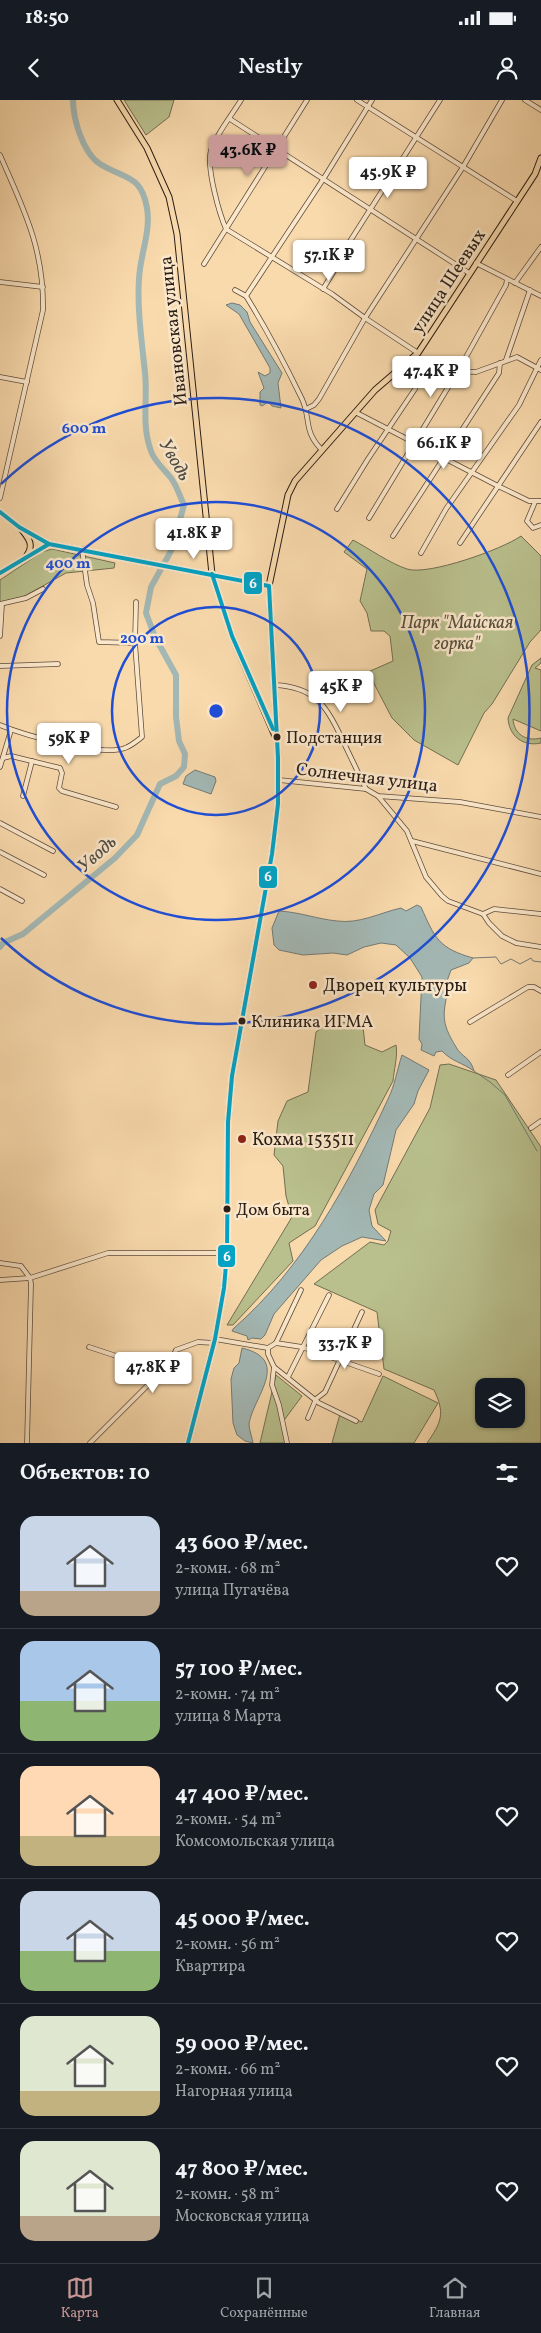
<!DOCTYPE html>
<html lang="ru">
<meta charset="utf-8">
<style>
body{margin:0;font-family:Vollkorn,serif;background:#20242c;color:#f1f3f6;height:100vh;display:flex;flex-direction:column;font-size:19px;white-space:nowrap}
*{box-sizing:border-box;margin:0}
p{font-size:16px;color:#9ea1a6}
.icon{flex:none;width:28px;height:28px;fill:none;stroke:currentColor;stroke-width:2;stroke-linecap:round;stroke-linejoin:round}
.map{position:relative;height:1343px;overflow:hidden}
.sheet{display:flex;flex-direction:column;background:#171b24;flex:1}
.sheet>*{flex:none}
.buttons{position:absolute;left:475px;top:1278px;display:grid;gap:10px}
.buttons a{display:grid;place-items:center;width:50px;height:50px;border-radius:10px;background:#171b24;box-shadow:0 1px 4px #0004;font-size:25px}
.price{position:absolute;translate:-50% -42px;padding:0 11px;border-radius:5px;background:#fff;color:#222;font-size:16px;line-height:32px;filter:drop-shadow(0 1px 2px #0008)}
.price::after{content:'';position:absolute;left:50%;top:30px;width:15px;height:11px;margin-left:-8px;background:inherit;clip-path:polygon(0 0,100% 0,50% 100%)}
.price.selected{background:#c59692;color:#111}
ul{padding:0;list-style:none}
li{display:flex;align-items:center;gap:15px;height:125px;padding:0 20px}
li+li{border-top:1px solid #363941}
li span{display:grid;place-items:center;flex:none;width:140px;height:100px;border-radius:15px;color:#555}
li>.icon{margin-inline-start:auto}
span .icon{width:60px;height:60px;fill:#fffc;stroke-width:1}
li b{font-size:21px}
h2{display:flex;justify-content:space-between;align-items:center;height:60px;padding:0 20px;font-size:21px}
.status{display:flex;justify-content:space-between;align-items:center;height:35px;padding:0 25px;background:#171b24;direction:ltr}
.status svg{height:14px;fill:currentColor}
header{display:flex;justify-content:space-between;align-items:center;height:65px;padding:0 20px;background:#171b24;font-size:22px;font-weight:600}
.tab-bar{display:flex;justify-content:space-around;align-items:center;height:70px;border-top:1px solid #363941;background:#171b24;font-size:14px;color:#9ea1a6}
.tab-bar a{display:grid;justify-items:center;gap:2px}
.tab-bar .selected{color:#c59692}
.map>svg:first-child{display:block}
.green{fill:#b9c08d;stroke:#726e52;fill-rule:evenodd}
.water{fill:#a3b8b5;stroke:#737a75}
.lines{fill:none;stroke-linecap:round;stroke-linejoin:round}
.stream{stroke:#737a75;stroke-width:1}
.river{stroke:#a3b8b5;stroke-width:6}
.minor-casing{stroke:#5e4c3c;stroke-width:5.5}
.major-casing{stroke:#2a1d16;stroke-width:7}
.minor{stroke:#fbe7ca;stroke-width:4}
.major{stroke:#f9daad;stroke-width:5}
.bus-1-casing{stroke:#fbe7ca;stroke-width:8}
.bus-1{stroke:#02a2c5;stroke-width:4}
.ring{fill:none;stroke:#1d4ed8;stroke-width:2.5}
.bus-dot{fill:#2a1d16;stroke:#fbe7ca;stroke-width:2}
.poi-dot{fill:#8f2418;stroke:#fbe7ca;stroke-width:2}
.labels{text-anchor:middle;stroke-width:5;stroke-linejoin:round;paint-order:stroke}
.bus-label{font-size:17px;fill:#2a1d16;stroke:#fbe7ca;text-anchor:start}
.street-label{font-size:18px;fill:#2a1d16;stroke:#fbe7ca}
.park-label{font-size:18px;font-style:italic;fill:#554e3a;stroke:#fbe7ca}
.poi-label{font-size:18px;fill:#2a1d16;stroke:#fbe7ca;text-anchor:start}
.water-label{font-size:19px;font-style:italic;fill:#4e4c46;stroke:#fbe7ca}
.centre{fill:#1d4ed8;stroke:#fbe7ca;stroke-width:2.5}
.ring-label{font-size:15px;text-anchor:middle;font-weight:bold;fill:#1d4ed8;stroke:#fbe7ca;stroke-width:5;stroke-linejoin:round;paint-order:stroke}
.line-badge{stroke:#fbe7ca;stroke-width:2}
.badge-label{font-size:14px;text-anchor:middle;font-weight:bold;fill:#fff}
</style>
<div class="status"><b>18:50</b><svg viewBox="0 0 49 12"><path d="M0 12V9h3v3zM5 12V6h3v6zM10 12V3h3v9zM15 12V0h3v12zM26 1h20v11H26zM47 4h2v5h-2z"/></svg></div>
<header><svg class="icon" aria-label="back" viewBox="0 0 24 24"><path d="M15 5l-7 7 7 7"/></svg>Nestly<svg class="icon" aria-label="person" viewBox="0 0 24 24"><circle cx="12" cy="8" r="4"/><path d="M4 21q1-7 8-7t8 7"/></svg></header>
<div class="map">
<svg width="541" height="1343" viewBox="0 0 541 1343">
<rect width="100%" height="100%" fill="#f9daad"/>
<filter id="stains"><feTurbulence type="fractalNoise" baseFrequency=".004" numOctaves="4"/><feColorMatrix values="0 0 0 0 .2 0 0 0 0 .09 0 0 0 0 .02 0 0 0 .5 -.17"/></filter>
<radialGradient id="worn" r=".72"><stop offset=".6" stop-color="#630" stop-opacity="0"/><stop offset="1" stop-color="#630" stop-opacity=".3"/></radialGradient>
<g class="green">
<path d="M124 0H174L169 17 146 35Z"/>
<path d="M521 436 541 456V530L530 542 492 604 484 613 458 665 414 640 392 618 368 572 393 561 390 536 384 531H371L367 513 360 501 367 469 344 452 353 440C370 449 389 463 407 469 428 476 503 449 521 436Z"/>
<path d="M52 449 115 463 114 468 66 473 23 497 0 502V480L42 452Z"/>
<path d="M541 558V563L535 568 541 570V631L513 619C514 634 526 642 541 638V643C523 647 509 636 508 618L532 565Z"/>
<path d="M333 920 363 927 365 945 382 952 396 945C398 955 394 970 393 981L315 1126 289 1143 293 1161 233 1225H227L292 1117 286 1096 283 1066 274 1055 278 1021 287 1001 308 992 316 932Z"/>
<path d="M449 964 496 980 541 1047V1343H427C442 1322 445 1313 434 1290L384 1269 377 1212 314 1184 370 1142 384 1145 388 1141 391 1131 378 1124 375 1110 430 1008 440 965ZM484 1286H516V1319H484Z"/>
<path d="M276 1275 302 1296 282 1323 286 1343H260Z"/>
<path d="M383 1276 438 1303 414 1343H332L340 1314 362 1322Z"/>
</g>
<g class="water">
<path d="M232 203 240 205 247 212 250 222 282 273 278 283 281 308 272 306 268 302 262 306 260 305V292L264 288 258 272 265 276 270 273V268L239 214 226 205Z"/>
<path d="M195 670 215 677 216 681 211 694 183 684 186 676Z"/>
<path d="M417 805 421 807C435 838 438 848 473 858L469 863 451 870 447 881 449 885C443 914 440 921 456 947 462 958 470 956 474 971 463 963 451 961 442 951L436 952 434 956 421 950 422 944 419 939 422 877 410 858 396 845 381 843 364 847 347 855 333 853 303 855 279 850 274 845 272 828 279 811C299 812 317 819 337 821 360 824 379 813 401 808L406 811Z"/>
<path d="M402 955 429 970 418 991 414 1004 396 1030 383 1085 374 1094 369 1110 372 1126 386 1141 362 1137 342 1146 321 1160 274 1214 265 1235 261 1239 252 1238 248 1240 247 1236 232 1231 233 1229C304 1167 349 1083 388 999 395 985 397 970 402 955Z"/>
<path d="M242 1248C292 1260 253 1297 249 1324 249 1329 252 1337 253 1343L245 1341 237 1335 233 1323 231 1279 234 1268 239 1263Z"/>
</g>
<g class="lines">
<g class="stream">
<path d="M473 858 496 857 501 864 511 859 520 864 531 858 533 861 541 862"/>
<path d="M474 971 490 982 505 995 537 1051"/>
</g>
<path class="river" d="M0 847 3 843 23 834 115 758 137 735 160 684 176 676 184 667 185 654 179 641 176 617V575L155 537 146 513 151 487 171 451 184 405C180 397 177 386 171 378 165 370 154 361 151 351 141 324 148 301 145 273 142 242 137 210 139 179 140 155 151 132 147 108 141 74 124 79 100 64 83 53 73 19 73 0"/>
<g class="minor-casing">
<g id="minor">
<path d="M241 0C232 15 217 33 211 50 206 67 219 113 226 129L332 194 365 218 418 253"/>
<path d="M357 0 517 101"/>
<path d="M525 0 541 10"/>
<path d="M230 19 469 173"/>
<path d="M0 55C24 110 44 148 43 210L0 398"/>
<path d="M476 163 541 196"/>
<path d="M204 164 307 0"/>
<path d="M0 182 43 187"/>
<path d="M515 183 541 147"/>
<path d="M323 189 334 171 338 160 440 0"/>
<path d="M235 190 246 196C267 230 285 264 302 299 311 318 303 330 321 349"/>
<path d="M246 196 324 78 372 0"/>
<path d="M506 260 530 190"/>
<path d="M402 269 476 272 517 257 541 270"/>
<path d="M0 277 27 282"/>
<path d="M306 309 314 305 319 299 365 218 463 67 502 0"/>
<path d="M355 312 498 386 529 401H541"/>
<path d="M535 402 527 421 533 428 541 425"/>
<path d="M337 409 368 359 415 289 419 278 418 269"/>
<path d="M369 418 461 266 506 185 507 179"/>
<path d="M393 436 499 273 500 263"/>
<path d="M460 443 541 322"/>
<path d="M82 449 87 485 93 503 99 542 135 543"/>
<path d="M421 453 446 409 519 305 541 260"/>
<path d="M0 504 26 498 43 489"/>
<path d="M0 536 2 504"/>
<path d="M0 566 58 564"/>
<path d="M275 585C315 587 327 606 342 639 350 656 358 672 366 689"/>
<path d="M0 625C24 635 101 657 125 648 131 646 137 641 142 637L135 543 136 502"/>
<path d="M3 658 11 656 60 668 62 673 59 688 62 691 116 707"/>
<path d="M0 667 11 630"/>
<path d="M279 680 366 689 378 696 460 702 541 717"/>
<path d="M23 696 32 661"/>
<path d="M378 696 407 731 426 777 442 796 448 801 483 814 489 823 502 836 516 843 541 847"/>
<path d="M0 723 53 751"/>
<path d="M412 741 541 774"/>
<path d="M0 752 44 775"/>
<path d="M0 789 22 801"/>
<path d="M483 814 494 809 541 814"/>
<path d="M470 922 528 887H534L541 891"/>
<path d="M508 975 541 952"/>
<path d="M531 1028 541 1021"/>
<path d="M0 1163 21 1166 30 1178 31 1184 27 1343"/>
<path d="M0 1180 30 1178 108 1153H227"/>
<path d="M215 1239 268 1248 276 1243 302 1247 379 1274"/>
<path d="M276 1243 301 1190"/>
<path d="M89 1247 162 1271"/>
<path d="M268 1248V1254L274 1267 319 1303 356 1321"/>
<path d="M274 1267 272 1285 279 1305 287 1343"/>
<path d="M288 1277 329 1195"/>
<path d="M308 1318 316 1299 325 1292 362 1212"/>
<path d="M90 1343 162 1271 171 1261 176 1250 198 1242 214 1243"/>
</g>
</g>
<g class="major-casing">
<g id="major">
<path d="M117 0 147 48 169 97 177 134 212 474 232 536 275 636"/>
<path d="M0 412 19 427 49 444 269 486"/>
<path d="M22 430C29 439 34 445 27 455"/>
<path d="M0 473 49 444"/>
<path d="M188 1343 215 1239 224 1188 227 1153 228 1022 232 976 272 754 278 704V658L269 486 288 395 295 381 375 290 418 253 535 74 541 58"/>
</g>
</g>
<use href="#minor" class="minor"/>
<use href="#major" class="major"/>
<g class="bus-1-casing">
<g id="bus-1">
<path d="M0 412 19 427 49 444 269 486 278 658V704L272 754 232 976 228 1022 227 1153 224 1188 215 1239 188 1343"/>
<path d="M0 473 49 444"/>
<path d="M212 474 232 536 273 629"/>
</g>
</g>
<use href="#bus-1" class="bus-1"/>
</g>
<g class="ring">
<circle cx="216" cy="611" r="104"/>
<circle cx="216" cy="611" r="209"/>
<path d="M1 384A313 313 0 1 1 1 838"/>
</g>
<g class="bus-dot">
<circle cx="277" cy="637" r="4.5"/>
<circle cx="242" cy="921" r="4.5"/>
<circle cx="227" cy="1109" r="4.5"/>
</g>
<g class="poi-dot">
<circle cx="313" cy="885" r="5"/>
<circle cx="242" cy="1039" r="5"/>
</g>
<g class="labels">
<g class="bus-label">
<text x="286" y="643">Подстанция</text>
<text x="251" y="927">Клиника ИГМА</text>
<text x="236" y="1115">Дом быта</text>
</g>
<g class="street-label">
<text transform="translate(448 181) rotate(-57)" y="6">улица Шеевых</text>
<text transform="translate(173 231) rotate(-96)" y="6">Ивановская улица</text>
<text transform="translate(367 677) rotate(7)" y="6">Солнечная улица</text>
</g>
<g class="park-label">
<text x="457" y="528">Парк "Майская<tspan x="457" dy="21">горка"</tspan></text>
</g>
<g class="poi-label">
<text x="323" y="891">Дворец культуры</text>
<text x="252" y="1045">Кохма 153511</text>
</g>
<g class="water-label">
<text transform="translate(176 359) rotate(60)" y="7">Уводь</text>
<text transform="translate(96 753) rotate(-42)" y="7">Уводь</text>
</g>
</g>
<circle cx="216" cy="611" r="8" class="centre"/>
<g class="ring-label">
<text x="84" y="333">600 m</text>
<text x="68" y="468">400 m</text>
<text x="142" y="543">200 m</text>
</g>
<g class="line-badge">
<rect x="243" y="471" width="20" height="24" rx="5" fill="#02a2c5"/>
<rect x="258" y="765" width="20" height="24" rx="5" fill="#02a2c5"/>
<rect x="217" y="1144" width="19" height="24" rx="5" fill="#02a2c5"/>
</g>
<g class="badge-label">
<text x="253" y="488">6</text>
<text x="268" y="781">6</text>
<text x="227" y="1161">6</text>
</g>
<rect width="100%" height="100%" filter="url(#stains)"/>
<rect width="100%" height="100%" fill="url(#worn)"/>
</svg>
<div class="buttons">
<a><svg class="icon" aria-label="layers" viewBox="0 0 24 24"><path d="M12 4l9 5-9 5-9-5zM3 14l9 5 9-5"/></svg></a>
</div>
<b class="price selected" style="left:248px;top:77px">43.6K ₽</b>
<b class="price" style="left:388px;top:99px">45.9K ₽</b>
<b class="price" style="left:329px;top:182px">57.1K ₽</b>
<b class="price" style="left:431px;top:298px">47.4K ₽</b>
<b class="price" style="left:444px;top:370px">66.1K ₽</b>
<b class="price" style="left:194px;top:460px">41.8K ₽</b>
<b class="price" style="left:341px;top:613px">45K ₽</b>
<b class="price" style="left:69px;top:665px">59K ₽</b>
<b class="price" style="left:345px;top:1270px">33.7K ₽</b>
<b class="price" style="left:153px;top:1294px">47.8K ₽</b>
</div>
<section class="sheet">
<h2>Объектов: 10<svg class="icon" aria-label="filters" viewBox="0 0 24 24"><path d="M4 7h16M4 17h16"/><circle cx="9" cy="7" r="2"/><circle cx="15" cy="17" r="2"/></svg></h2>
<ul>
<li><span style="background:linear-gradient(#c9d6e8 75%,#b9a48a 0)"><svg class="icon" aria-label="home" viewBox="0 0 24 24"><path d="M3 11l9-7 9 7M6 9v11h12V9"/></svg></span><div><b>43 600 ₽/мес.</b><p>2-комн. · 68 m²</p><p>улица Пугачёва</p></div><svg class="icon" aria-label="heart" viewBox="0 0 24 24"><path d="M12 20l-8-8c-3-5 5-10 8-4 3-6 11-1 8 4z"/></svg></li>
<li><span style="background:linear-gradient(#a9c7e8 60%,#8fb573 0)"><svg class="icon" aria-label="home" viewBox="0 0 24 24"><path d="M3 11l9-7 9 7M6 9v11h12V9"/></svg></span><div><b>57 100 ₽/мес.</b><p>2-комн. · 74 m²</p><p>улица 8 Марта</p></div><svg class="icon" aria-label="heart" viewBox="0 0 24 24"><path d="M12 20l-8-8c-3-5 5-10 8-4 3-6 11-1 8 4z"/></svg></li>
<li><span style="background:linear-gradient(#ffd9b3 70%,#c2b280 0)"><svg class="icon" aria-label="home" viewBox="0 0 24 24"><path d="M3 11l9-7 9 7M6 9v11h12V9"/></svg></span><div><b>47 400 ₽/мес.</b><p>2-комн. · 54 m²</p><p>Комсомольская улица</p></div><svg class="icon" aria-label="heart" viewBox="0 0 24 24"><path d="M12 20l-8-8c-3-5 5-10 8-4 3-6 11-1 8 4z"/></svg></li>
<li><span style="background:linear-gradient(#c9d6e8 60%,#8fb573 0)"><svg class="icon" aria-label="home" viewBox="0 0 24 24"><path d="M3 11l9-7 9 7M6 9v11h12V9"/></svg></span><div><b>45 000 ₽/мес.</b><p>2-комн. · 56 m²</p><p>Квартира</p></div><svg class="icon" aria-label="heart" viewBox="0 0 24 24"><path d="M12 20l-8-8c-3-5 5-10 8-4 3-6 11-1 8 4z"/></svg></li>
<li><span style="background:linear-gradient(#dfe7d0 75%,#c2b280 0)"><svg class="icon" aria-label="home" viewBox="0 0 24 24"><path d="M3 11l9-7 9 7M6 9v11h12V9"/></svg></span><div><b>59 000 ₽/мес.</b><p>2-комн. · 66 m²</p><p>Нагорная улица</p></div><svg class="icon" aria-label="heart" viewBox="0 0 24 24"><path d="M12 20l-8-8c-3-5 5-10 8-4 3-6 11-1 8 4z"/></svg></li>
<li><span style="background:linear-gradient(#dfe7d0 75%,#b9a48a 0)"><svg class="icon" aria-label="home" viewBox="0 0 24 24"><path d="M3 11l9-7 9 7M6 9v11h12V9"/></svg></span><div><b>47 800 ₽/мес.</b><p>2-комн. · 58 m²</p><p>Московская улица</p></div><svg class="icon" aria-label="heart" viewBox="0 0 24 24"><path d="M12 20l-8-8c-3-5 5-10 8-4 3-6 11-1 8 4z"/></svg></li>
</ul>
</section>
<nav class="tab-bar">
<a class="selected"><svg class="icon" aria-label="map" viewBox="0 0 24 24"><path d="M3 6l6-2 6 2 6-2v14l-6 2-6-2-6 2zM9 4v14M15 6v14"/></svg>Карта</a>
<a><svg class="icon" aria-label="saved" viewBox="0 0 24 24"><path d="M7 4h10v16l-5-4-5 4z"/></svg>Сохранённые</a>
<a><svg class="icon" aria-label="home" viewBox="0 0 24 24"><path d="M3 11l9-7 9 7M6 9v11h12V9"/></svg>Главная</a>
</nav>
